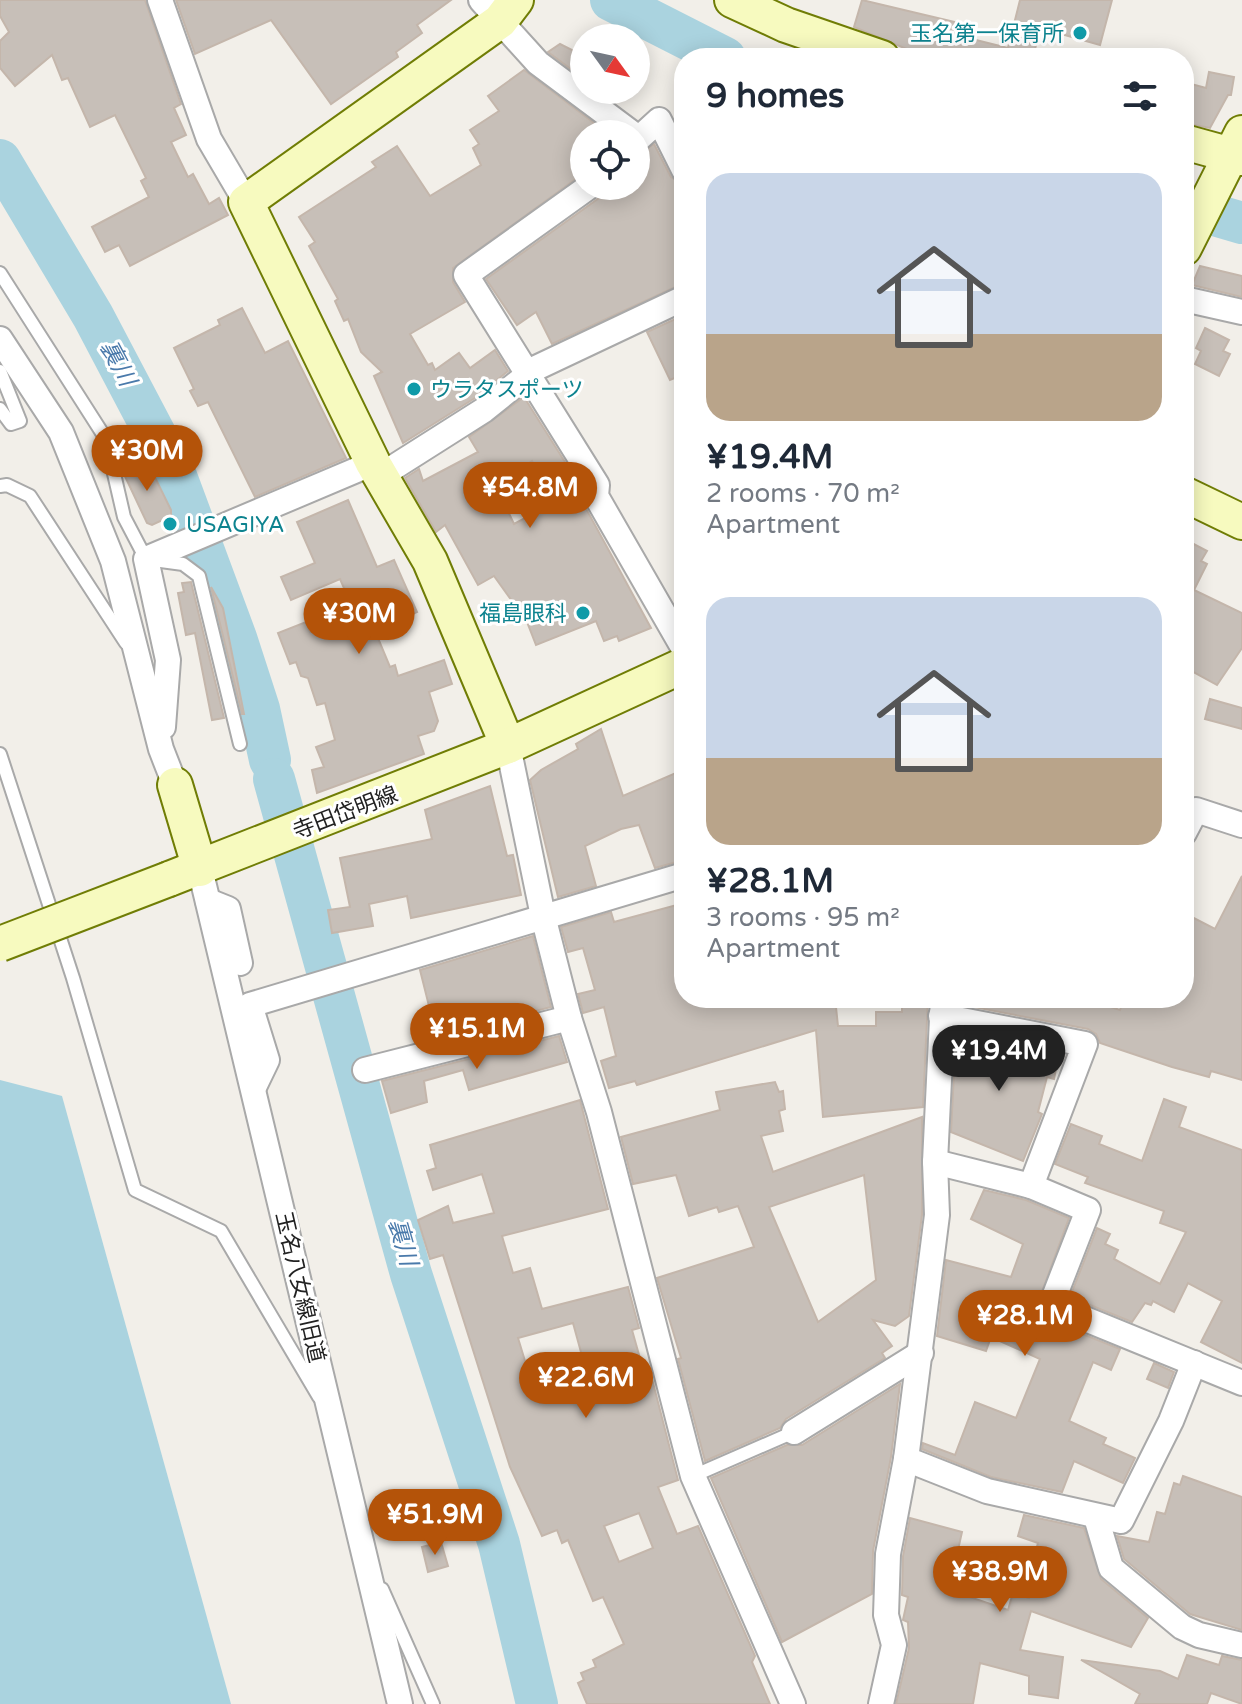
<!DOCTYPE html>
<meta charset="utf-8">
<style>
body{margin:0;font-family:"Varela Round","Noto Sans JP",sans-serif;background:#f6f6f7;color:#1f2937;height:100vh;display:flex;flex-direction:column;font-size:30px;white-space:nowrap}
*{box-sizing:border-box;margin:0}
p{font-size:26px;color:#747a83}
.icon{flex:none;width:44px;height:44px;fill:none;stroke:currentColor;stroke-width:2;stroke-linecap:round;stroke-linejoin:round}
.map{position:relative;flex:1;overflow:hidden}
.details{position:absolute;left:674px;top:48px;width:520px;height:960px;display:flex;flex-direction:column;background:#fff;border-radius:32px;box-shadow:0 4px 20px #0003}
.details>*{flex:none}
.needle{width:52px;rotate:123deg}
.buttons{position:absolute;left:570px;top:24px;display:grid;gap:16px}
.buttons a{display:grid;place-items:center;width:80px;height:80px;border-radius:50%;background:#fff;box-shadow:0 4px 20px #0003;font-size:40px}
.price{position:absolute;translate:-50% -68px;padding:0 18px;border-radius:28px;background:#b45309;color:#fff;font-size:26px;line-height:52px;filter:drop-shadow(0 2px 4px #0008)}
.price::after{content:'';position:absolute;left:50%;top:48px;width:24px;height:18px;margin-left:-12px;background:inherit;clip-path:polygon(0 0,100% 0,50% 100%)}
.price.selected{background:#222;color:#fff}
ul{padding:0;list-style:none}
li{display:grid;align-content:center;gap:16px;height:424px;padding:0 32px}
li span{display:grid;place-items:center;height:248px;border-radius:24px;color:#555}
li>.icon{margin-inline-start:auto}
span .icon{width:144px;height:144px;fill:#fffc;stroke-width:1}
li b{font-size:34px}
h2{display:flex;justify-content:space-between;align-items:center;height:96px;padding:0 32px;font-size:34px}
.map>svg:first-child{display:block}
.water{fill:#aad3df}
.lines{fill:none;stroke-linecap:round;stroke-linejoin:round}
.river{stroke:#aad3df;stroke-width:42}
.building{fill:#c7bfb8;stroke:#c4b6ab;stroke-width:2;fill-rule:evenodd}
.lane-casing{stroke:#a9a9a9;stroke-width:16}
.street-casing{stroke:#a9a9a9;stroke-width:28}
.secondary-casing{stroke:#707d05;stroke-width:38}
.lane{stroke:#fff;stroke-width:12}
.street{stroke:#fff;stroke-width:24}
.secondary{stroke:#f7fabf;stroke-width:34}
.secondary-bridge-casing{stroke:#707d05;stroke-width:38;stroke-linecap:butt}
.secondary-bridge{stroke:#f7fabf;stroke-width:34}
.culture-dot{fill:#0f9aa8;stroke:#fff;stroke-width:3}
.labels{text-anchor:middle;stroke-width:6;stroke-linejoin:round;paint-order:stroke}
.culture-label{font-size:22px;fill:#0d838f;stroke:#fff;text-anchor:end}
.street-label{font-size:22px;fill:#222;stroke:#fff}
.water-label{font-size:24px;font-style:italic;fill:#4a7aab;stroke:#fff}
</style>
<div class="map">
<svg width="1242" height="1704" viewBox="0 0 1242 1704">
<rect width="100%" height="100%" fill="#f2efe9"/>
<path class="water" d="M0 1080 62 1096 231 1704H0Z"/>
<g class="lines">
<g class="river">
<path d="M611 0 725 58"/>
<path d="M0 160 93 316 173 468 236 638 259 709 270 760"/>
<path d="M1184 206 1242 223"/>
<path d="M274 779 411 1274 499 1544 537 1704"/>
</g>
</g>
<g class="building">
<path d="M0 0H145L181 104 174 108 186 135 171 142 188 177 193 174 209 204 219 198 228 215 130 266 119 245 105 252 92 227 149 197 141 181 146 178 115 115 90 127 68 78 62 80 52 55 15 86 0 68V41L9 32 0 16Z"/>
<path d="M176 0H451L417 25 422 33 396 52 398 57 331 104 271 20 195 54Z"/>
<path d="M862 0 963 24 960 36 1008 48 1020 0H1112L1100 45 1040 28 1033 58H928L854 27Z"/>
<path d="M560 44 584 56V79L548 52Z"/>
<path d="M524 70 598 126 591 134H584V173L453 268V282L465 302 410 334 428 365 432 363 435 370 459 353 470 368 495 350 508 371 475 398 403 443 374 376 382 372 361 352 348 319 344 321 335 301 338 299 309 246 315 242 299 217 376 167 372 162 397 146 430 196 481 165 473 148 479 144 470 130 499 111 488 96Z"/>
<path d="M1209 72 1234 77 1231 95H1228L1210 128 1184 123V82L1206 88Z"/>
<path d="M654 144 671 177 684 185V283L552 344 536 312 517 325 486 279 599 198 605 186H636V156Z"/>
<path d="M1200 266 1242 276V297L1192 285Z"/>
<path d="M242 308 265 353 288 341 346 458 255 497 208 402 198 406 190 391 194 389 174 348 220 325 218 320Z"/>
<path d="M684 315V374L670 380 647 332Z"/>
<path d="M1205 328 1229 340 1223 351 1230 354 1219 376 1195 364 1201 351 1196 348Z"/>
<path d="M524 397 582 489 583 503 651 628 619 641 617 636 604 641 596 621 536 645 527 622 494 576 478 585 445 525 436 532 405 478 419 469 423 481 478 452 469 437ZM532 461 553 503 514 524 496 486Z"/>
<path d="M146 459 171 510V516L152 525 147 523 122 470Z"/>
<path d="M348 500 377 567 394 560 417 612 375 631 390 667 395 665 398 676 444 660 452 684 429 692 438 721 434 731 418 736 424 754 317 793 312 770 324 767 316 747 335 740 325 703 317 705 308 678 301 676 296 662 290 664 278 633 306 622 310 632 356 615 340 579 291 600 281 577 315 563 297 522Z"/>
<path d="M1184 539 1207 551 1201 561 1207 564 1194 590 1242 613V648L1217 685 1184 667Z"/>
<path d="M191 582 224 718 212 720 195 633 186 635 178 593 184 592 182 583Z"/>
<path d="M211 587 223 608 244 714H242Z"/>
<path d="M1210 699 1242 708V729L1205 719Z"/>
<path d="M601 729 623 796 678 772 684 789V860L655 868 639 825 621 829 585 846 596 886 558 897 530 780 541 770 578 749 576 744Z"/>
<path d="M490 786 507 856 513 855 521 895 411 918 407 896 369 904 373 926 332 933 328 910 350 907 340 858 432 839 425 810Z"/>
<path d="M1242 876V1080L1211 1071 1209 1077 1172 1067 1100 1043 1096 1034 1088 1029 958 1004V998H1008L1037 1004 1038 998H1083L1120 1010 1124 998H1184V913L1215 929Z"/>
<path d="M684 903V998H835L838 1026H876V1012H902V998H928L923 1107 823 1117 816 1030 637 1085 635 1081 609 1088 601 1061 616 1056 604 1007 583 1013 578 994 595 990 583 948 568 952 561 927 611 912 614 922Z"/>
<path d="M533 936 551 1007 496 1021 435 1030 420 970Z"/>
<path d="M956 1034 1059 1054 1054 1079 1047 1077 1038 1112 1042 1114 1023 1161 951 1132Z"/>
<path d="M559 1036 567 1062 469 1090 463 1070 424 1081 427 1102 391 1113 382 1081Z"/>
<path d="M775 1082 779 1092 783 1091 785 1109 779 1111 783 1131 761 1136 773 1172 922 1117V1215L909 1316 895 1326 873 1320 892 1346 882 1353 885 1358 786 1419 780 1428 705 1461 678 1359 681 1358 657 1278 754 1247 738 1206 719 1212 717 1207 689 1216 676 1175 633 1184 621 1137 720 1110 716 1092ZM864 1175 876 1280 818 1322 769 1207Z"/>
<path d="M1164 1099 1186 1107 1179 1127 1242 1150V1363L1201 1342 1222 1301 1188 1283 1174 1312 1153 1301 1151 1305 1145 1303 1132 1322 1070 1297 1097 1228 1110 1234 1105 1244 1118 1250 1114 1259 1160 1284 1186 1232 1160 1223 1164 1211 1085 1183 1088 1177 1055 1164 1071 1124 1102 1136 1099 1144 1142 1161Z"/>
<path d="M580 1100 608 1209 502 1236 513 1273 530 1268 542 1309 628 1287 639 1328 632 1330 643 1369 649 1367 678 1480 658 1487 677 1534 698 1526 755 1656 752 1662 770 1704H587L578 1683 584 1680 581 1673 596 1667 593 1660 624 1644 603 1597 593 1601 568 1540 562 1543 557 1530 542 1536 510 1467 443 1255 430 1259 418 1220 448 1206 453 1223 494 1213 482 1174 433 1190 427 1171 436 1168 430 1145ZM573 1323 590 1385 549 1397 548 1393 536 1397 518 1338ZM639 1513 653 1548 619 1562 604 1526Z"/>
<path d="M984 1190 1026 1200 1069 1218 1036 1308 1045 1319 1120 1349 1111 1370 1093 1362 1069 1421 1106 1438 1103 1444 1135 1458 1123 1483 1074 1461 1062 1492 991 1477 922 1449 923 1443 955 1455 975 1402 1016 1418 1040 1359 991 1337 986 1351 937 1336 946 1260 1011 1277 1023 1244 971 1219Z"/>
<path d="M1154 1363 1174 1372 1168 1388 1147 1379Z"/>
<path d="M900 1384 891 1457 873 1551 872 1594 782 1642 711 1478 787 1445H802Z"/>
<path d="M1183 1476 1242 1497V1630L1190 1614 1124 1559 1117 1536 1149 1542 1157 1512 1165 1514 1174 1483 1180 1485Z"/>
<path d="M1024 1515 1084 1528 1101 1579 1148 1618 1131 1647 1031 1611 1020 1650 1063 1657 1058 1698 1029 1694V1676L980 1663 973 1704H896L909 1648 908 1622 903 1620 908 1597 902 1595 903 1556 910 1518 962 1532 949 1590 1008 1610 1013 1593 1029 1598 1046 1553 1036 1550 1038 1543 1018 1536Z"/>
<path d="M441 1542 448 1566 428 1572 422 1547Z"/>
<path d="M1187 1655 1219 1665 1222 1656 1242 1660V1704L1211 1693 1207 1704H1135L1140 1694 1081 1660 1160 1671 1178 1679Z"/>
</g>
<g class="lines">
<g class="lane-casing">
<g id="lane">
<path d="M0 273 106 439 124 517 146 559 183 564 199 576 240 744"/>
<path d="M0 371 20 421 11 424 0 409"/>
<path d="M0 486 7 485 30 496 126 643"/>
<path d="M0 754 73 978 135 1190 221 1231 319 1397"/>
<path d="M693 1476 794 1432"/>
<path d="M382 1589 433 1704"/>
</g>
</g>
<g class="street-casing">
<g id="street">
<path d="M160 0 209 139 246 202"/>
<path d="M481 0 538 63 633 134"/>
<path d="M636 141 659 120 684 170"/>
<path d="M590 186 466 275 597 485 596 496 684 649"/>
<path d="M1184 299 1242 312"/>
<path d="M0 339 61 432 113 561 161 749 175 785"/>
<path d="M380 476 484 410 536 368 684 298"/>
<path d="M163 727 168 660 146 559 373 463"/>
<path d="M508 746 543 916 569 1018 599 1112 693 1476 793 1704"/>
<path d="M1184 833 1196 810 1242 825"/>
<path d="M200 869 400 1704"/>
<path d="M208 901 228 909 240 963"/>
<path d="M941 1016 1085 1044 1031 1186"/>
<path d="M365 1070 569 1018"/>
<path d="M254 1087 267 1060 250 1005 684 875"/>
<path d="M935 1162 1031 1186 1088 1210 1051 1305 1242 1383"/>
<path d="M794 1432 921 1353"/>
<path d="M906 1459 987 1491 1121 1521 1171 1421 1194 1363"/>
<path d="M1096 1517 1111 1568 1182 1627 1199 1635 1242 1645"/>
<path d="M881 1704 894 1645 886 1615 888 1554 906 1459 937 1215 935 1162 943 998"/>
</g>
</g>
<g class="secondary-casing">
<g id="secondary">
<path d="M732 0 786 25 882 58"/>
<path d="M1184 142 1242 158"/>
<path d="M1184 248 1242 133"/>
<path d="M1184 494 1242 522"/>
<path d="M508 746 430 561 373 463 246 202 500 21 516 0"/>
<path d="M175 785 200 869"/>
<path d="M169 879 508 746 684 665"/>
</g>
</g>
<use href="#lane" class="lane"/>
<use href="#street" class="street"/>
<use href="#secondary" class="secondary"/>
<g class="secondary-bridge-casing">
<path id="secondary-bridge" d="M0 944 169 879"/>
</g>
<use href="#secondary-bridge" class="secondary-bridge"/>
</g>
<g class="culture-dot">
<circle cx="1080" cy="33" r="8"/>
<circle cx="414" cy="389" r="8"/>
<circle cx="170" cy="524" r="8"/>
<circle cx="583" cy="613" r="8"/>
</g>
<g class="labels">
<g class="culture-label">
<text x="1064" y="41">玉名第一保育所</text>
<text x="430" y="397" text-anchor="start">ウラタスポーツ</text>
<text x="186" y="532" text-anchor="start">USAGIYA</text>
<text x="567" y="621">福島眼科</text>
</g>
<g class="street-label">
<text transform="translate(345 812) rotate(-21)" y="8">寺田岱明線</text>
<text transform="translate(301 1287) rotate(77)" y="8">玉名八女線旧道</text>
</g>
<g class="water-label">
<text transform="translate(118 363) rotate(62)" y="8">裏川</text>
<text transform="translate(403 1242) rotate(74)" y="8">裏川</text>
</g>
</g>
</svg>
<div class="buttons">
<a><svg class="needle" viewBox="-14 -14 28 28"><path d="M0-13l5 13h-10z" fill="#e53935"/><path d="M0 13l5-13h-10z" fill="#747a83"/></svg></a>
<a><svg class="icon" aria-label="locate" viewBox="0 0 24 24"><circle cx="12" cy="12" r="6"/><path d="M12 2v4M12 18v4M2 12h4M18 12h4"/></svg></a>
</div>
<b class="price" style="left:147px;top:493px">¥30M</b>
<b class="price" style="left:530px;top:530px">¥54.8M</b>
<b class="price" style="left:359px;top:656px">¥30M</b>
<b class="price" style="left:477px;top:1071px">¥15.1M</b>
<b class="price selected" style="left:999px;top:1093px">¥19.4M</b>
<b class="price" style="left:1025px;top:1358px">¥28.1M</b>
<b class="price" style="left:586px;top:1420px">¥22.6M</b>
<b class="price" style="left:435px;top:1557px">¥51.9M</b>
<b class="price" style="left:1000px;top:1614px">¥38.9M</b>
<section class="details">
<h2>9 homes<svg class="icon" aria-label="filters" viewBox="0 0 24 24"><path d="M4 7h16M4 17h16"/><circle cx="9" cy="7" r="2"/><circle cx="15" cy="17" r="2"/></svg></h2>
<ul>
<li><span style="background:linear-gradient(#c9d6e8 65%,#b9a48a 0)"><svg class="icon" aria-label="home" viewBox="0 0 24 24"><path d="M3 11l9-7 9 7M6 9v11h12V9"/></svg></span><div><b>¥19.4M</b><p>2 rooms · 70 m²</p><p>Apartment</p></div></li>
<li><span style="background:linear-gradient(#c9d6e8 65%,#b9a48a 0)"><svg class="icon" aria-label="home" viewBox="0 0 24 24"><path d="M3 11l9-7 9 7M6 9v11h12V9"/></svg></span><div><b>¥28.1M</b><p>3 rooms · 95 m²</p><p>Apartment</p></div></li>
</ul>
</section>
</div>
